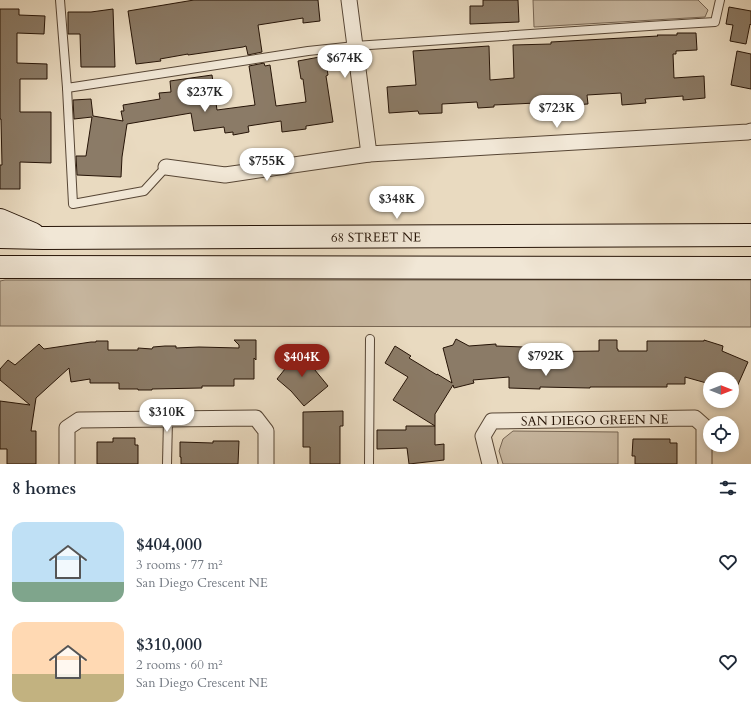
<!DOCTYPE html>
<meta charset="utf-8">
<style>
body{margin:0;font-family:Cardo,serif;background:#f2f2f3;color:#1f2937;height:100vh;display:flex;flex-direction:column;font-size:15px;white-space:nowrap}
*{box-sizing:border-box;margin:0}
p{font-size:13px;color:#747a83}
.icon{flex:none;width:22px;height:22px;fill:none;stroke:currentColor;stroke-width:2;stroke-linecap:round;stroke-linejoin:round}
.map{position:relative;height:464px;overflow:hidden}
.sheet{display:flex;flex-direction:column;background:#fff;flex:1}
.sheet>*{flex:none}
.needle{width:26px;rotate:90deg}
.fabs{position:absolute;left:703px;top:372px;display:grid;gap:8px}
.fabs a{display:grid;place-items:center;width:36px;height:36px;border-radius:50%;background:#fff;box-shadow:0 2px 6px #0003;font-size:20px}
.price{position:absolute;translate:-50% -34px;padding:0 9px;border-radius:14px;background:#fff;color:#222;font-size:13px;line-height:26px;filter:drop-shadow(0 1px 2px #0008)}
.price::after{content:'';position:absolute;left:50%;top:24px;width:12px;height:9px;margin-left:-6px;background:inherit;clip-path:polygon(0 0,100% 0,50% 100%)}
.price.on{background:#8f2418;color:#fff}
ul{padding:0;list-style:none}
li{display:flex;align-items:center;gap:12px;height:100px;padding:0 12px}
li span{display:grid;place-items:center;flex:none;width:112px;height:80px;border-radius:12px;color:#555}
li>.icon{margin-inline-start:auto}
span .icon{width:48px;height:48px;fill:#fffc;stroke-width:1}
li b{font-size:17px}
h2{display:flex;justify-content:space-between;align-items:center;height:48px;padding:0 12px;font-size:17px}
.map>svg:first-child{display:block}
.green{fill:#c8b8a1;stroke:#776654}
.building{fill:#8b7b67;stroke:#261407}
.lines{fill:none;stroke-linecap:round;stroke-linejoin:round}
.lane-casing{stroke:#574635;stroke-width:10}
.street-casing{stroke:#574635;stroke-width:17}
.secondary-casing{stroke:#261407;stroke-width:24}
.lane{stroke:#f1e7d6;stroke-width:8}
.street{stroke:#f1e7d6;stroke-width:15}
.secondary{stroke:#f1e7d6;stroke-width:22}
.labels{text-anchor:middle;stroke-width:4;stroke-linejoin:round;paint-order:stroke}
.street-label{font-size:13px;fill:#261407;stroke:#f1e7d6}
</style>
<div class="map">
<svg width="751" height="464" viewBox="0 0 751 464">
<rect width="100%" height="100%" fill="#e9dac0"/>
<filter id="stains"><feTurbulence type="fractalNoise" baseFrequency=".005" numOctaves="4"/><feColorMatrix values="0 0 0 0 .2 0 0 0 0 .09 0 0 0 0 .02 0 0 0 .5 -.17"/></filter>
<radialGradient id="worn" r=".72"><stop offset=".6" stop-color="#630" stop-opacity="0"/><stop offset="1" stop-color="#630" stop-opacity=".3"/></radialGradient>
<g class="green">
<path d="M533 0H698L708 10 705 17 534 27Z"/>
<path d="M5 280H751V327L0 326V281Z"/>
<path d="M513 431 618 432V464H503L499 451 503 439Z"/>
</g>
<g class="building">
<path d="M194 0H318L320 21 303 23V18L258 25 262 52 248 55 246 46 243 47 188 55V54L160 59 161 61 136 64 128 11Z"/>
<path d="M483 0H518L519 22 470 24V6H483Z"/>
<path d="M729 7 751 11V25L750 24 746 44 730 41 733 25 726 24Z"/>
<path d="M0 9H19V15L45 16 44 34 17 33V63L47 64V79H20V112H51V163L20 162V189H0V165H2L1 119H0Z"/>
<path d="M113 9 115 67H81L80 34H68V12H91Z"/>
<path d="M677 33H696L697 50 676 51V54H673L674 78 704 76 705 98 683 100V96L645 99 646 103 622 105 621 93 587 95 588 104 572 105V103L536 105V103L494 105V107L478 108 477 102 442 104V113L419 114 418 111 389 113 387 87 416 85 413 51 489 46 490 80 514 78 513 45 551 44V42L658 36 657 35H677Z"/>
<path d="M737 51 751 54V89L731 85Z"/>
<path d="M325 56 328 75 326 76 333 122 306 126V129L282 132 281 121 248 126 249 132 233 135V132L225 133 224 127 194 131 191 113 127 124 122 157 121 177 77 175 76 156H86L92 117 74 119 73 100 91 99 93 116 123 121 121 111H124L123 105 160 99 159 93 171 92 170 81 212 75 217 110 255 105 249 66 264 63 265 66 270 65 276 106 306 102 303 79H301L298 61Z"/>
<path d="M456 339 469 346 496 344V346L524 347V352L599 351V340H617V349H618V351H647V341H704V340L723 346 722 351 748 362 736 389 734 378 732 384V379H710V384L685 377V384H667V387H590V388L540 387V389L509 388V377L473 380 474 383 454 388 453 385 435 414V445L444 444V460L409 464 407 448 377 449V430H406V426H435L393 400 408 377 385 363 395 346 411 356 409 358 437 375V374L452 383 443 348 453 345Z"/>
<path d="M234 340H256V360L254 358V379H234V386H202V388L152 389V390H138V389H119V383H90V379L71 382 69 368 36 398 31 431H36V464H7V449H0V401L30 405 0 380V369L8 360 15 365 39 344 44 349 91 342H96V341H108V350H138V348L152 349 153 347 165 346H176V348L199 347 239 348V345Z"/>
<path d="M298 349 314 364H310L328 386 304 406 291 391 277 379 289 364H284Z"/>
<path d="M343 411V426H340V464H310V447H303V412Z"/>
<path d="M113 438H135V445H138V464H97V442H113Z"/>
<path d="M633 439H670V443H677V464H635V456H632Z"/>
<path d="M213 441H239L238 464H181V457H180V442L213 443Z"/>
</g>
<g class="lines">
<g class="lane-casing">
<g id="lane">
<path d="M60 0 67 88 308 51 355 46 649 26 715 22 720 0"/>
<path d="M67 88 73 204 144 191 166 167"/>
<path d="M167 464 168 419"/>
<path d="M369 464 370 339"/>
</g>
</g>
<g class="street-casing">
<g id="street">
<path d="M349 0 369 154"/>
<path d="M166 167 225 175 369 154 748 132 751 131"/>
<path d="M67 464V428L79 420 256 418 266 431V464"/>
<path id="s1" d="M490 464 483 436 492 421 695 418 704 426V464"/>
</g>
</g>
<g class="secondary-casing">
<g id="secondary">
<path d="M0 220 33 234"/>
<path id="s2" d="M0 237 43 238 751 235"/>
<path d="M0 267 751 268"/>
</g>
</g>
<use href="#lane" class="lane"/>
<use href="#street" class="street"/>
<use href="#secondary" class="secondary"/>
</g>
<g class="labels">
<g class="street-label">
<text dy="5" stroke="none"><textPath href="#s2" startOffset="376">68 STREET NE</textPath></text>
<text dy="5" stroke="none"><textPath href="#s1" startOffset="149">SAN DIEGO GREEN NE</textPath></text>
</g>
</g>
<rect width="100%" height="100%" filter="url(#stains)"/>
<rect width="100%" height="100%" fill="url(#worn)"/>
</svg>
<div class="fabs">
<a><svg class="needle" viewBox="-14 -14 28 28"><path d="M0-13l5 13h-10z" fill="#e53935"/><path d="M0 13l5-13h-10z" fill="#747a83"/></svg></a>
<a><svg class="icon" aria-label="locate" viewBox="0 0 24 24"><circle cx="12" cy="12" r="6"/><path d="M12 2v4M12 18v4M2 12h4M18 12h4"/></svg></a>
</div>
<b class="price" style="left:345px;top:79px">$674K</b>
<b class="price" style="left:205px;top:113px">$237K</b>
<b class="price" style="left:557px;top:129px">$723K</b>
<b class="price" style="left:267px;top:182px">$755K</b>
<b class="price" style="left:397px;top:220px">$348K</b>
<b class="price" style="left:546px;top:377px">$792K</b>
<b class="price on" style="left:302px;top:378px">$404K</b>
<b class="price" style="left:167px;top:433px">$310K</b>
</div>
<section class="sheet">
<h2>8 homes<svg class="icon" aria-label="filters" viewBox="0 0 24 24"><path d="M4 7h16M4 17h16"/><circle cx="9" cy="7" r="2"/><circle cx="15" cy="17" r="2"/></svg></h2>
<ul>
<li><span style="background:linear-gradient(#bfe0f5 75%,#7fa58c 0)"><svg class="icon" aria-label="home" viewBox="0 0 24 24"><path d="M3 11l9-7 9 7M6 9v11h12V9"/></svg></span><div><b>$404,000</b><p>3 rooms · 77 m²</p><p>San Diego Crescent NE</p></div><svg class="icon" aria-label="heart" viewBox="0 0 24 24"><path d="M12 20l-8-8c-3-5 5-10 8-4 3-6 11-1 8 4z"/></svg></li>
<li><span style="background:linear-gradient(#ffd9b3 65%,#c2b280 0)"><svg class="icon" aria-label="home" viewBox="0 0 24 24"><path d="M3 11l9-7 9 7M6 9v11h12V9"/></svg></span><div><b>$310,000</b><p>2 rooms · 60 m²</p><p>San Diego Crescent NE</p></div><svg class="icon" aria-label="heart" viewBox="0 0 24 24"><path d="M12 20l-8-8c-3-5 5-10 8-4 3-6 11-1 8 4z"/></svg></li>
</ul>
</section>
